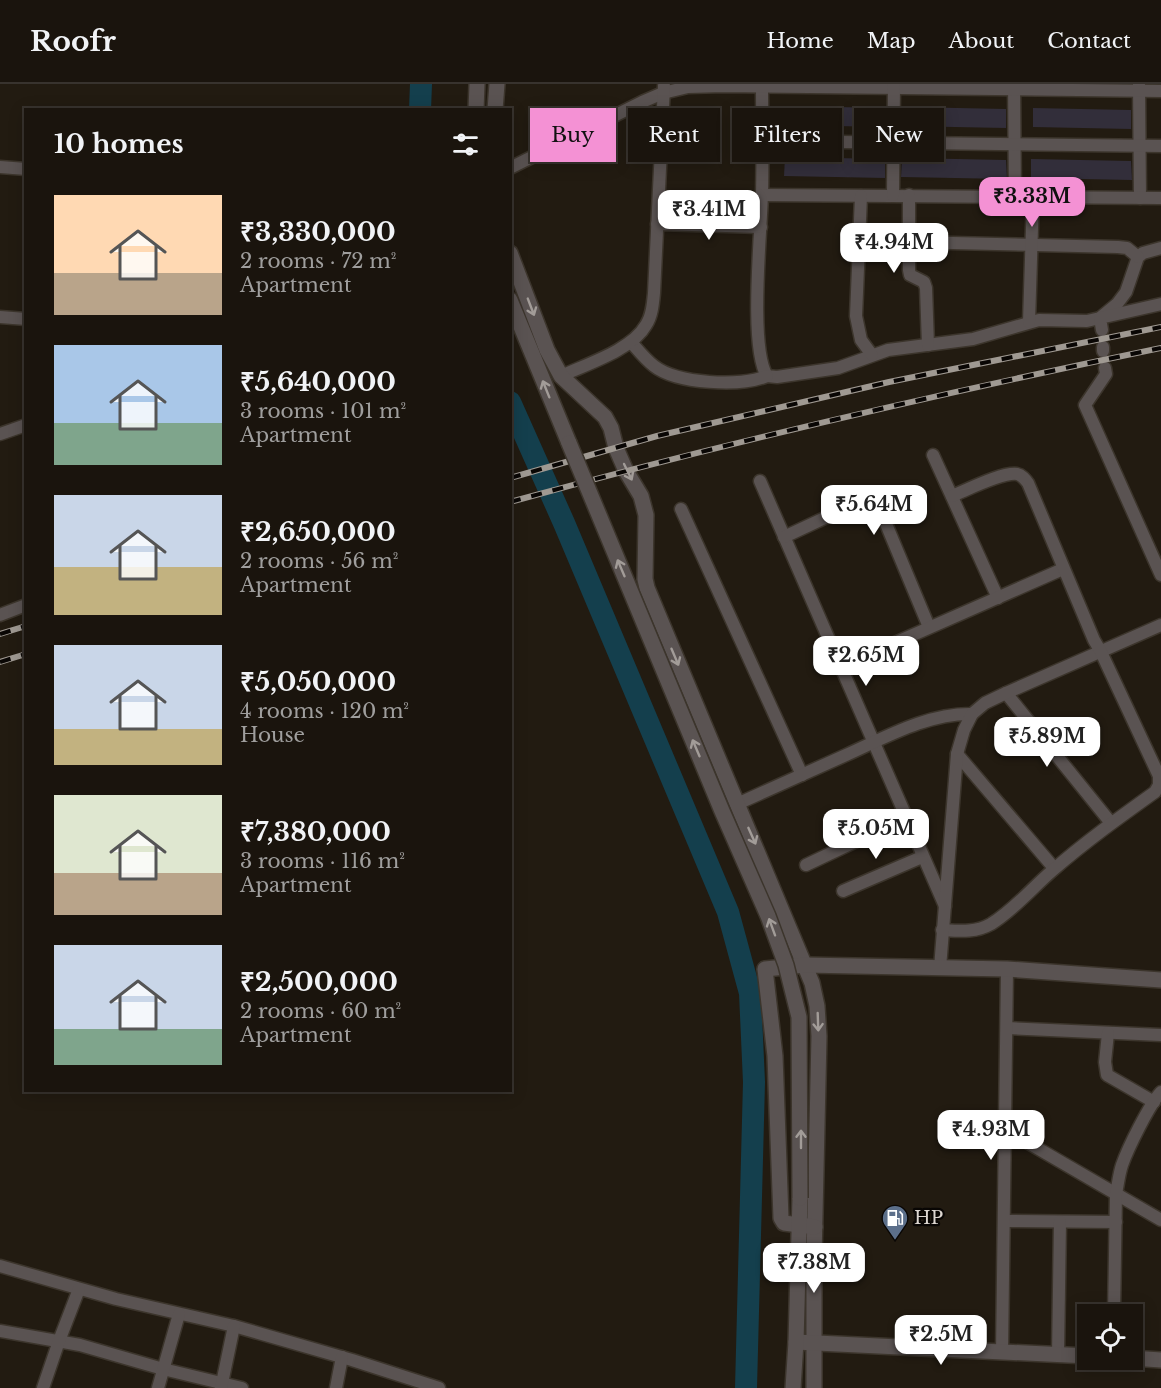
<!DOCTYPE html>
<meta charset="utf-8">
<style>
body{margin:0;font-family:"Libre Baskerville",serif;background:#27211b;color:#f1f3f6;height:100vh;display:flex;flex-direction:column;font-size:22px;white-space:nowrap}
*{box-sizing:border-box;margin:0}
p{font-size:20px;color:#9f9e9d}
.icon{flex:none;width:33px;height:33px;fill:none;stroke:currentColor;stroke-width:2;stroke-linecap:round;stroke-linejoin:round}
.map{position:relative;flex:1;overflow:hidden}
.panel{position:absolute;left:24px;top:24px;width:488px;height:984px;display:flex;flex-direction:column;background:#1a140d;border-radius:0px;box-shadow:0 3px 15px #0003,0 0 0 2px #38332e}
.panel>*{flex:none}
.banner{position:absolute;left:530px;top:24px;width:542px;height:54px;display:flex;gap:12px}
.buttons{position:absolute;left:1077px;top:1220px;display:grid;gap:12px}
.buttons a{display:grid;place-items:center;width:66px;height:66px;border-radius:0px;background:#1a140d;box-shadow:0 3px 15px #0003,0 0 0 2px #38332e;font-size:30px}
.price{position:absolute;translate:-50% -51px;padding:0 14px;border-radius:12px;background:#fff;color:#222;font-size:20px;line-height:39px;filter:drop-shadow(0 2px 3px #0008)}
.price::after{content:'';position:absolute;left:50%;top:36px;width:18px;height:14px;margin-left:-9px;background:inherit;clip-path:polygon(0 0,100% 0,50% 100%)}
.price.current{background:#f491d4;color:#111}
ul{padding:0;list-style:none}
li{display:flex;align-items:center;gap:18px;height:150px;padding:0 30px}
li span{display:grid;place-items:center;flex:none;width:168px;height:120px;border-radius:0px;color:#555}
li>.icon{margin-inline-start:auto}
span .icon{width:72px;height:72px;fill:#fffc;stroke-width:1}
li b{font-size:26px}
h2{display:flex;justify-content:space-between;align-items:center;height:72px;padding:0 30px;font-size:26px}
.chip{padding:0 21px;border-radius:0px;background:#1a140d;box-shadow:0 3px 15px #0003,0 0 0 2px #38332e;font-size:21px;line-height:54px}
.chip.current{background:#f491d4;color:#111}
header{display:flex;align-items:center;gap:36px;box-sizing:border-box;height:84px;padding:0 30px;background:#1a140d;border-bottom:2px solid #38332e}
header strong{font-size:28px}
nav{display:flex;gap:33px;margin-inline-start:auto;font-size:21px}
.map>svg:first-child{display:block}
.lines{fill:none;stroke-linecap:round;stroke-linejoin:round}
.river{stroke:#143f4d;stroke-width:22}
.building{fill:#322e3a}
.minor-casing{stroke:#3c352c;stroke-width:15}
.tertiary-casing{stroke:#3c352c;stroke-width:18}
.minor{stroke:#5a5352;stroke-width:12}
.tertiary{stroke:#5a5352;stroke-width:15}
.rail-casing{stroke:#9f9992;stroke-width:6}
.rail{stroke:#090604;stroke-width:4;stroke-dasharray:11;stroke-linecap:butt}
.tertiary-bridge-casing{stroke:#3c352c;stroke-width:18;stroke-linecap:butt}
.tertiary-bridge{stroke:#5a5352;stroke-width:15}
.oneway{stroke:#a29c98}
.labels{text-anchor:middle;stroke-width:4.5;stroke-linejoin:round;paint-order:stroke}
.poi-label{font-size:18px;fill:#ddd7d1;stroke:#090604;text-anchor:start}
</style>
<header>
<strong>Roofr</strong>
<nav><a>Home</a><a>Map</a><a>About</a><a>Contact</a></nav>
</header>
<div class="map">
<svg width="1161" height="1304" viewBox="0 0 1161 1304">
<rect width="100%" height="100%" fill="#221b11"/>
<g class="lines">
<g class="river">
<path d="M420 26 421 0"/>
<path d="M510 318 564 439 728 828 750 909 754 998 746 1304"/>
</g>
</g>
<g class="building">
<path d="M786 22 886 24 885 43 786 41Z"/>
<path d="M909 23 1006 25V44L902 42V24Z"/>
<path d="M1033 24 1131 26V45L1033 43Z"/>
<path d="M785 73 885 75V94L784 92Z"/>
<path d="M907 74 1006 76 1007 95 901 93 902 75Z"/>
<path d="M1031 75 1131 77 1132 96 1031 94Z"/>
</g>
<g class="lines">
<g class="minor-casing">
<g id="minor">
<path d="M762 0C762 37 763 73 762 110 761 149 749 263 767 292L777 293 838 284 888 266 973 255 1039 236 1087 237 1100 234 1117 220 1126 208 1138 173 1143 169 1161 164"/>
<path d="M1014 0 1015 112"/>
<path d="M1139 1 1140 114"/>
<path d="M763 57 1161 62"/>
<path d="M0 83 26 85"/>
<path d="M510 84 642 18 663 9 688 3 724 2 1161 7"/>
<path d="M762 111 1161 114"/>
<path d="M893 111 894 0"/>
<path d="M909 111V186L910 191 924 198 926 204 928 261"/>
<path d="M861 112 856 232 861 256 872 271"/>
<path d="M657 140 761 143"/>
<path d="M909 158 1118 163 1127 164 1138 173"/>
<path d="M0 233 26 235"/>
<path d="M1029 238 1033 112"/>
<path d="M1102 246 1100 234 1161 220"/>
<path d="M631 258C638 266 645 275 654 282 677 300 741 303 767 292"/>
<path d="M1103 263V267"/>
<path d="M1105 284 1106 290 1085 321 1161 491"/>
<path d="M561 292C587 280 632 266 646 241 652 232 653 220 654 209L664 2"/>
<path d="M0 350 26 341"/>
<path d="M933 371 998 514"/>
<path d="M760 397 945 822"/>
<path d="M681 425 802 691"/>
<path d="M784 453 861 417 874 419 879 423 929 543"/>
<path d="M0 531 26 521"/>
<path d="M840 583 1063 485"/>
<path d="M1006 609 1111 739"/>
<path d="M957 670 1054 784"/>
<path d="M737 720C774 703 810 687 846 671 886 653 928 629 972 630L985 619 1006 609 1161 541"/>
<path d="M806 781 905 734"/>
<path d="M843 807 922 773"/>
<path d="M942 846C959 847 975 849 991 840 1014 826 1033 803 1053 786 1085 758 1120 733 1155 708L1159 701V692L1101 568 1094 556 1028 399C1025 395 1022 391 1017 390 1002 388 967 406 952 412"/>
<path d="M940 884 957 670 964 646 972 630"/>
<path d="M1007 944 1161 951"/>
<path d="M1108 949 1105 978 1107 991 1154 1018"/>
<path d="M1006 1046 1161 1136"/>
<path d="M1005 1137 1116 1138"/>
<path d="M0 1182 116 1215 234 1242 352 1276 439 1304"/>
<path d="M1114 1230 1116 1110C1118 1100 1119 1090 1122 1081 1128 1064 1149 1021 1161 1008"/>
<path d="M0 1247 80 1261 163 1285 242 1304"/>
<path d="M1002 1269 1007 885"/>
<path d="M1058 1271 1060 1138"/>
<path d="M43 1304 59 1257 79 1205"/>
<path d="M158 1304 179 1230"/>
<path d="M221 1304 234 1242"/>
<path d="M336 1304 342 1273"/>
</g>
</g>
<g class="tertiary-casing">
<g id="tertiary">
<path d="M476 26 477 0"/>
<path d="M495 26 497 0"/>
<path d="M510 169 547 266 561 292 605 333 611 344 616 364 626 387 641 412 646 431 645 495 647 504 812 899 817 922 819 952 814 1175V1304"/>
<path d="M510 216 569 359"/>
<path d="M815 1143 784 1139 781 1134 775 972 765 885 805 881 1007 885 1161 896"/>
<path d="M796 1258 1088 1272"/>
<path d="M1132 1274 1161 1276"/>
<path d="M793 1304 796 1258 800 1114"/>
</g>
</g>
<use href="#minor" class="minor"/>
<use href="#tertiary" class="tertiary"/>
<g class="rail-casing">
<g id="rail">
<path d="M510 394 657 352 889 298 1161 243"/>
<path d="M510 418C725 359 942 309 1161 264"/>
<path d="M0 550 26 542"/>
<path d="M0 578 26 570"/>
</g>
</g>
<use href="#rail" class="rail"/>
<g class="tertiary-bridge-casing">
<path id="tertiary-bridge" d="M569 359 722 727 768 832 786 881 799 933 800 1114"/>
</g>
<use href="#tertiary-bridge" class="tertiary-bridge"/>
</g>
<defs><path id="oneway-shaft" d="M-6 0H5M1.5-3L5.5 0L1.5 3" fill="none" stroke-width="1.6" stroke-linecap="round" stroke-linejoin="round" transform="scale(1.5)"/></defs>
<g class="oneway">
<use href="#oneway-shaft" transform="translate(531 223) rotate(69)"/>
<use href="#oneway-shaft" transform="translate(546 305) rotate(-112)"/>
<use href="#oneway-shaft" transform="translate(628 388) rotate(64)"/>
<use href="#oneway-shaft" transform="translate(621 484) rotate(-113)"/>
<use href="#oneway-shaft" transform="translate(675 573) rotate(67)"/>
<use href="#oneway-shaft" transform="translate(696 664) rotate(-113)"/>
<use href="#oneway-shaft" transform="translate(752 752) rotate(66)"/>
<use href="#oneway-shaft" transform="translate(772 843) rotate(-110)"/>
<use href="#oneway-shaft" transform="translate(818 938) rotate(88)"/>
<use href="#oneway-shaft" transform="translate(801 1055) rotate(-90)"/>
</g>
<defs>
<g id="fuel-pin" transform="scale(1.35)"><path d="M0 17L-7.5 6A9.5 9.5 0 1 1 7.5 6Z" fill="#5c6f8a" stroke="#090604"/><path d="M-5.5-6h7V0h2V4h1.3V-2.5L3-4.5l.8-.8L6-3V5H2.5V1h-1V6h-7ZM-4.2-4.7v3.2H.2V-4.7Z" fill="#fff"/></g>
</defs>
<g fill-rule="evenodd">
<use href="#fuel-pin" x="895" y="1134"/>
</g>
<g class="labels">
<g class="poi-label">
<text x="914" y="1140">HP</text>
</g>
</g>
</svg>
<div class="buttons">
<a><svg class="icon" aria-label="locate" viewBox="0 0 24 24"><circle cx="12" cy="12" r="6"/><path d="M12 2v4M12 18v4M2 12h4M18 12h4"/></svg></a>
</div>
<b class="price current" style="left:1032px;top:144px">₹3.33M</b>
<b class="price" style="left:709px;top:157px">₹3.41M</b>
<b class="price" style="left:894px;top:190px">₹4.94M</b>
<b class="price" style="left:874px;top:452px">₹5.64M</b>
<b class="price" style="left:866px;top:603px">₹2.65M</b>
<b class="price" style="left:1047px;top:684px">₹5.89M</b>
<b class="price" style="left:876px;top:776px">₹5.05M</b>
<b class="price" style="left:991px;top:1077px">₹4.93M</b>
<b class="price" style="left:814px;top:1210px">₹7.38M</b>
<b class="price" style="left:941px;top:1282px">₹2.5M</b>
<div class="banner">
<a class="chip current">Buy</a>
<a class="chip">Rent</a>
<a class="chip">Filters</a>
<a class="chip">New</a>
</div>
<section class="panel">
<h2>10 homes<svg class="icon" aria-label="filters" viewBox="0 0 24 24"><path d="M4 7h16M4 17h16"/><circle cx="9" cy="7" r="2"/><circle cx="15" cy="17" r="2"/></svg></h2>
<ul>
<li><span style="background:linear-gradient(#ffd9b3 65%,#b9a48a 0)"><svg class="icon" aria-label="home" viewBox="0 0 24 24"><path d="M3 11l9-7 9 7M6 9v11h12V9"/></svg></span><div><b>₹3,330,000</b><p>2 rooms · 72 m²</p><p>Apartment</p></div></li>
<li><span style="background:linear-gradient(#a9c7e8 65%,#7fa58c 0)"><svg class="icon" aria-label="home" viewBox="0 0 24 24"><path d="M3 11l9-7 9 7M6 9v11h12V9"/></svg></span><div><b>₹5,640,000</b><p>3 rooms · 101 m²</p><p>Apartment</p></div></li>
<li><span style="background:linear-gradient(#c9d6e8 60%,#c2b280 0)"><svg class="icon" aria-label="home" viewBox="0 0 24 24"><path d="M3 11l9-7 9 7M6 9v11h12V9"/></svg></span><div><b>₹2,650,000</b><p>2 rooms · 56 m²</p><p>Apartment</p></div></li>
<li><span style="background:linear-gradient(#c9d6e8 70%,#c2b280 0)"><svg class="icon" aria-label="home" viewBox="0 0 24 24"><path d="M3 11l9-7 9 7M6 9v11h12V9"/></svg></span><div><b>₹5,050,000</b><p>4 rooms · 120 m²</p><p>House</p></div></li>
<li><span style="background:linear-gradient(#dfe7d0 65%,#b9a48a 0)"><svg class="icon" aria-label="home" viewBox="0 0 24 24"><path d="M3 11l9-7 9 7M6 9v11h12V9"/></svg></span><div><b>₹7,380,000</b><p>3 rooms · 116 m²</p><p>Apartment</p></div></li>
<li><span style="background:linear-gradient(#c9d6e8 70%,#7fa58c 0)"><svg class="icon" aria-label="home" viewBox="0 0 24 24"><path d="M3 11l9-7 9 7M6 9v11h12V9"/></svg></span><div><b>₹2,500,000</b><p>2 rooms · 60 m²</p><p>Apartment</p></div></li>
</ul>
</section>
</div>
